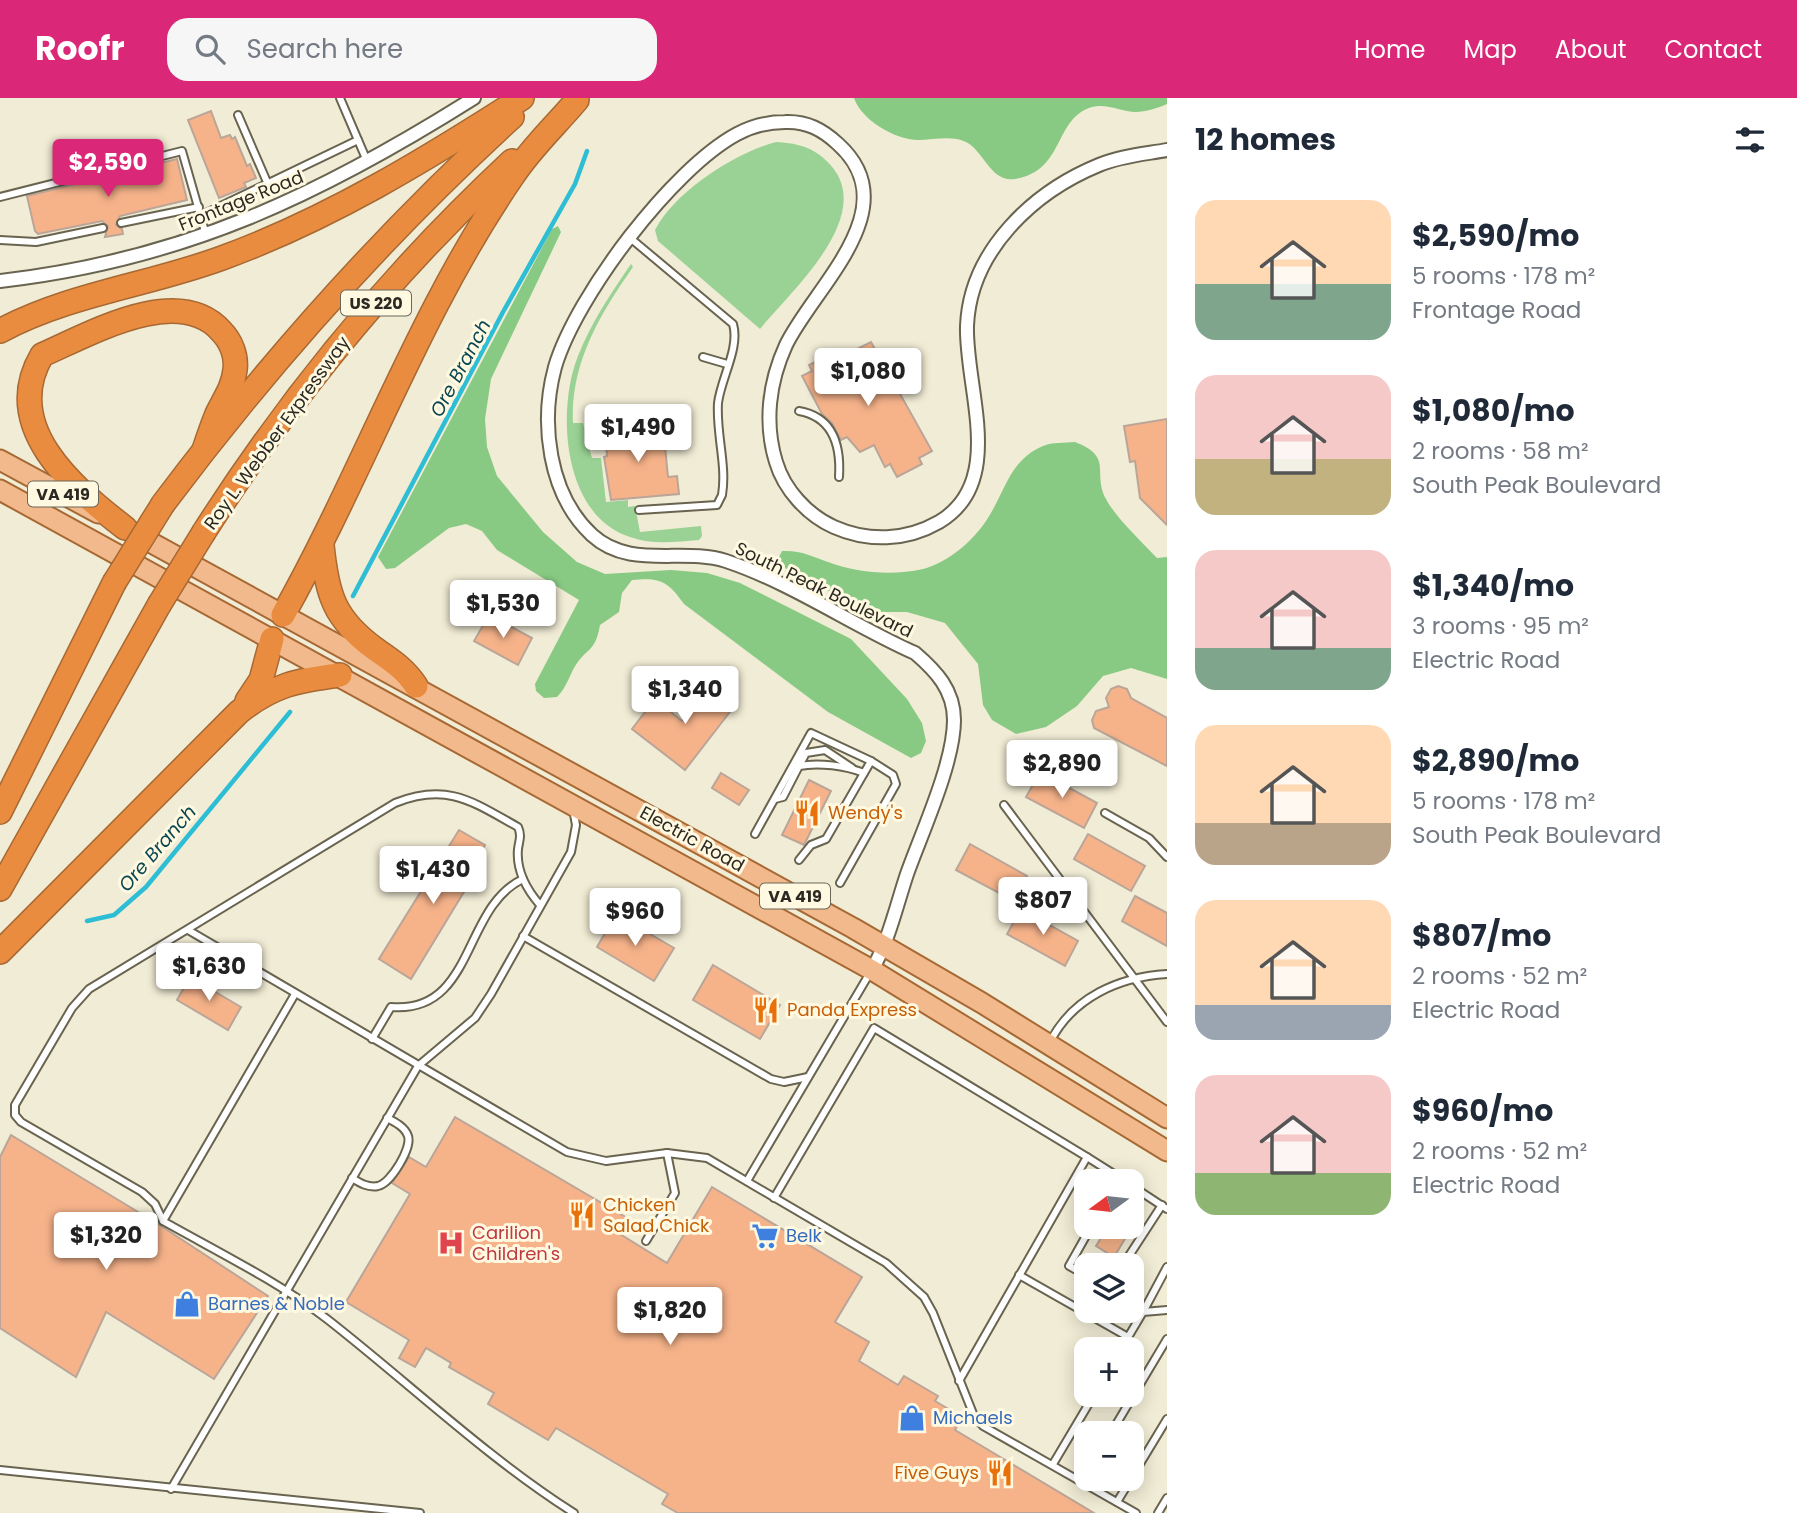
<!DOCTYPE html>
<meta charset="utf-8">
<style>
body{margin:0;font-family:Poppins,sans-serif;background:#f6f6f7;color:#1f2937;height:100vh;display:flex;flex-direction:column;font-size:26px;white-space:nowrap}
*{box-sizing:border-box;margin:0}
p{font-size:23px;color:#747a83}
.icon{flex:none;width:38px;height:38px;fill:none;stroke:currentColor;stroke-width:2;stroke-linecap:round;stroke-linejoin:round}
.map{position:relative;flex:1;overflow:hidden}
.details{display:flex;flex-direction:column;background:#fff;width:630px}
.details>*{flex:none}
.needle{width:46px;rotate:255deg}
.tools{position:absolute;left:1074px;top:1071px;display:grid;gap:14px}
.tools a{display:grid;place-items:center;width:70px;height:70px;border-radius:14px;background:#fff;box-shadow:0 4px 18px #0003;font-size:35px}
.price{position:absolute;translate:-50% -60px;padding:0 16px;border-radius:7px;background:#fff;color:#222;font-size:23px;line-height:46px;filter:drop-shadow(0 2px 4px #0008)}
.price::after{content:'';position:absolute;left:50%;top:42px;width:21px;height:16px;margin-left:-10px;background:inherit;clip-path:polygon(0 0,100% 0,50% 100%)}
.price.active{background:#db2777;color:#fff}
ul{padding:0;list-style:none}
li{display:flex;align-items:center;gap:21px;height:175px;padding:0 28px}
li span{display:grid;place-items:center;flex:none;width:196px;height:140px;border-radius:21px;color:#555}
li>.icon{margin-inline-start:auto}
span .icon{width:84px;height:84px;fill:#fffc;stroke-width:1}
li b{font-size:30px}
h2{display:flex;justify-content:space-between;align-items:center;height:84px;padding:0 28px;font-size:30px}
header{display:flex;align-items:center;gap:42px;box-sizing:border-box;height:98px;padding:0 35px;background:#db2777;color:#fff}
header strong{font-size:33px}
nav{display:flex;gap:38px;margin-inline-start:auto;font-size:24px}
.search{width:490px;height:63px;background:#f6f6f7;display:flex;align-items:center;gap:18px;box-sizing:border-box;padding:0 24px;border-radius:21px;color:#747a83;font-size:26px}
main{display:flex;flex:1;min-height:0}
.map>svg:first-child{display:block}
.green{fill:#9ad295}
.forest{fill:#88ca83}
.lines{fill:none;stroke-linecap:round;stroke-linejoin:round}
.stream{stroke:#2dbdd5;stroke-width:4.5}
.building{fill:#f6b38a;stroke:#baa598;stroke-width:2}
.lane-casing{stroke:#696450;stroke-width:10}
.street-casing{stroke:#696450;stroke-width:16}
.primary-casing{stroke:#a76934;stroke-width:23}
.highway-casing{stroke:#a76934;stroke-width:26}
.lane{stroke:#fff;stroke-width:6}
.street{stroke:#fff;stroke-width:12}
.primary{stroke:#f2ba8c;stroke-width:19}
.highway{stroke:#ea8c3f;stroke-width:23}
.highway-bridge-casing{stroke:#a76934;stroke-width:26;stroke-linecap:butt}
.highway-bridge{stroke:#ea8c3f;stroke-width:23}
.labels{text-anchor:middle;stroke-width:6;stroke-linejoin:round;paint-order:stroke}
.shield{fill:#fff9e2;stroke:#6b675b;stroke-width:2}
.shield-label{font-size:16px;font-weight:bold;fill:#2b2921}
.street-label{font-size:18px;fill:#2b2921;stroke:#fff9e2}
.food-label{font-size:18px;fill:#c56008;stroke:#fff9e2;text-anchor:start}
.health-label{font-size:18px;fill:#be3a42;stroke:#fff9e2;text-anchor:start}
.shop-label{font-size:18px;fill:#366cbe;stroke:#fff9e2;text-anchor:start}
.water-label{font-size:19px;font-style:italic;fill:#0a4751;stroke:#fff9e2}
</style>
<header>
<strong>Roofr</strong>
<div class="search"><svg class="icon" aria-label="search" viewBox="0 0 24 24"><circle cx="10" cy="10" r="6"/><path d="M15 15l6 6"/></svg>Search here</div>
<nav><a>Home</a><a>Map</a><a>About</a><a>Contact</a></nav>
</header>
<main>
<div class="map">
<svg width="1167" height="1415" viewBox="0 0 1167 1415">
<rect width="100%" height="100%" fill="#f1ecd5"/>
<g class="green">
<path d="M776 44C800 45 818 51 833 70 873 121 790 194 760 231L658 143 655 132C674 94 736 54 776 44Z"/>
<path d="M631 166 633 169C600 216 570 266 573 325H583L592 360H601L606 404 628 402V409L635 408 640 434 701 428 702 438 699 442C675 444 652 447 630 439 563 418 556 313 578 258 591 225 611 195 631 166Z"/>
</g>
<g class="forest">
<path d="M854 0H1167V6C1158 10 1145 14 1136 14 1120 14 1106 4 1089 10 1054 23 1064 73 1015 81 991 85 984 53 966 44 952 37 933 42 918 42 896 42 861 22 854 0Z"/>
<path d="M558 128 561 134 491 281 485 321 487 349 497 378 543 434 577 464 605 476 671 472 707 475 740 485 851 541 907 601 922 625 926 643 921 655 911 660 828 614 684 506C668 483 660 479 632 482L622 495 619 514 600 527C595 556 586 549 574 570 568 581 566 590 557 599L544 600 536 593 535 586 579 502 497 452 482 433 466 426 449 430 395 470 386 471 378 459 552 131Z"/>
<path d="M1075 344C1114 359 1092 374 1106 401 1116 420 1142 444 1157 460L1167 459V581L1131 570 1103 578 1077 608 1046 629 1016 636 992 622 983 607 978 566 945 525 907 514H868L783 469 778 461 782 453C801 452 811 458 828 464 858 475 892 478 923 471 947 465 973 443 986 423 1005 395 1009 362 1043 348 1052 344 1065 345 1075 344Z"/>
</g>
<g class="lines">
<g class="stream">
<path d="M353 498 503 214 575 86 587 53"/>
<path d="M87 823 114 817 146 789 290 614"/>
</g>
</g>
<g class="building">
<path d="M211 13 221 40 230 37 232 41 235 39 247 68 250 66 256 80 244 85 246 89 219 100 188 22Z"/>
<path d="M177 61 187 102 120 118 116 127 122 131 123 136 105 139 108 128 102 123 38 136 35 133 27 98Z"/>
<path d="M871 244 932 353 919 360 922 366 897 379 890 366 885 369 874 347 860 354 847 339 841 342 832 325 822 316 802 278 812 273 809 267 828 258 831 264Z"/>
<path d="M1167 321V427L1140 400 1135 363 1130 364 1124 328Z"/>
<path d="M663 328 668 379 677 378 679 396 611 402 604 359 607 358 605 334Z"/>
<path d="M489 517 532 540 518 567 474 543Z"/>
<path d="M711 586 736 606 685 672 632 631 655 601 682 623Z"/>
<path d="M1118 588 1127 591 1131 600 1167 620V668L1094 630 1092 622 1096 613 1109 609 1106 600 1111 591Z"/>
<path d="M1040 674 1097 705 1084 730 1026 699Z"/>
<path d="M721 675 749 692 739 707 712 690Z"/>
<path d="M809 682 831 693 804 747 782 737Z"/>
<path d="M459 732 485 747 468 776 473 779 411 881 379 861Z"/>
<path d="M1088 736 1145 768 1131 793 1074 761Z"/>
<path d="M970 746 1027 778 1014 803 956 772Z"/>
<path d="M1135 798 1167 815V848L1122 823Z"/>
<path d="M1021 811 1078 843 1065 868 1007 836Z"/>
<path d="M616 816 674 850 654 883 597 849Z"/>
<path d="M713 867 780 907 760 941 693 902Z"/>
<path d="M190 879 241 909 228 932 177 902Z"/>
<path d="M455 1019 629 1121 620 1136 667 1165 712 1089 862 1179 835 1224 869 1244 859 1263 898 1287 904 1278 938 1298 935 1303 962 1319 955 1332 1094 1415H678L662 1406 668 1396 556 1330 548 1342 488 1306 494 1295 449 1269 451 1265 426 1250 415 1269 399 1260 409 1242 346 1204 410 1096 392 1085 409 1059 426 1069Z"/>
<path d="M11 1037 158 1126 268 1198 214 1281 106 1214 76 1279 0 1230V1059Z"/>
<path d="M1108 1129H1132L1114 1159 1096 1148Z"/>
</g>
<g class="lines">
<g class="lane-casing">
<g id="lane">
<path d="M340 0 358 42"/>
<path d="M238 17 267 84"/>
<path d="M0 99 182 53 206 137"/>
<path d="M202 117 358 42 367 63"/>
<path d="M121 125 199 109"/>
<path d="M629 139 733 226C740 250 721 280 718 305 716 336 727 367 722 397L717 407 639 412"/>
<path d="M0 142 36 144 103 130"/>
<path d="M703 259 727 266"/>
<path d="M799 313C833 319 841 347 839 379"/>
<path d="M799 668 806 655 825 652 852 670"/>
<path d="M775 701 783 699 799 668C819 664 846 668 864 675"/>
<path d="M1004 707 1167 924"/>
<path d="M1105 715 1149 740 1167 759"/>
<path d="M755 736 811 635 871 663 826 741 811 747 799 762"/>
<path d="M840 785 896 686 893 677 871 663"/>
<path d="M540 807C527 792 516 772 518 751 519 743 522 738 518 729 473 704 448 684 395 705L89 891 72 910 15 1007V1017L21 1024 142 1094 155 1106 163 1123C218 1154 277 1183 327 1221 409 1285 486 1359 574 1415"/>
<path d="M188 832 567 1054 606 1063 667 1055 707 1060 886 1165 924 1199 933 1215 974 1318 983 1328 1136 1415"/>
<path d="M523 838 771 981 784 984 808 979"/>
<path d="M372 941 391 909C475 916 462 809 523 781"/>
<path d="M1050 944C1073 899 1119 879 1167 876"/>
<path d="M1087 1059 1125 1083"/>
<path d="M352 1080C360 1085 368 1090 378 1088 391 1085 412 1050 408 1038 405 1029 395 1024 387 1020"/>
<path d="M747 1083 871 873"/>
<path d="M1132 1088 1167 1111"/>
<path d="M774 1100 874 930 1087 1059 959 1283"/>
<path d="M163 1123 295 896"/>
<path d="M646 1143 675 1095 667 1055"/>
<path d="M1123 1167 1162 1107"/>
<path d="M1019 1177 1128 1239"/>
<path d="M1087 1178 1069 1168 1091 1129"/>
<path d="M1132 1207 1143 1214 1167 1169"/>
<path d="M1121 1251 1143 1214 1167 1212"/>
<path d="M1111 1335 1167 1241"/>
<path d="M1053 1366 1094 1297"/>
<path d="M0 1372 420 1415"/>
<path d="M1132 1379 1167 1321"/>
<path d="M171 1391 418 968 475 920 491 896 571 754 576 727 573 711"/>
<path d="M1117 1404 1131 1381"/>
<path d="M1158 1415 1167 1400"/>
</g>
</g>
<g class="street-casing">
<g id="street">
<path d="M0 183C184 162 320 97 474 0"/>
<path d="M872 872C889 842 896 809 907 776 922 734 954 665 954 622 954 592 936 573 915 555 852 527 792 485 726 463 682 449 630 472 592 437 548 396 540 324 555 269 576 198 672 71 737 36 752 28 768 24 785 24 807 23 823 32 838 46 909 110 814 189 786 247 769 284 764 325 776 364 784 391 807 417 834 429 868 444 906 443 939 424 1007 384 965 290 967 228 970 153 1033 94 1099 67 1120 58 1145 56 1167 52"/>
</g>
</g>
<g class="primary-casing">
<g id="primary">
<path d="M0 362 98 415"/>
<path d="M0 392 872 872 1167 1053"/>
<path d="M130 433 853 830 982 905 1167 1020"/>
</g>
</g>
<g class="highway-casing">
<g id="highway">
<path d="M0 233C69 196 149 187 222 160 329 121 427 61 522 0"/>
<path d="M163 406C268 266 383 137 512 19"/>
<path d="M125 430C72 389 0 328 42 257 90 236 178 185 221 233 231 243 237 258 235 272 233 290 224 301 217 316 212 328 208 340 204 352"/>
<path d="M204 434C290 299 394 173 512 63"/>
<path d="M322 447C327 497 334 521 375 551 391 562 405 571 416 588"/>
<path d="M283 517C364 373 418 216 512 79 530 51 556 27 577 2"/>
<path d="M247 603 261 582 272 541"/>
<path d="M0 714 114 485"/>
<path d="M0 791 159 507"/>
<path d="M0 854 239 614C273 587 298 582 340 577"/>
</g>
</g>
<use href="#lane" class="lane"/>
<use href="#street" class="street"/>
<use href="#primary" class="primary"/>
<use href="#highway" class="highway"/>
<g class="highway-bridge-casing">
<g id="highway-bridge">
<path d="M114 485 163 406"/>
<path d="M159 507 204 434"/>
</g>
</g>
<use href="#highway-bridge" class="highway-bridge"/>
</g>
<defs>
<g id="restaurant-bare" transform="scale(2.1)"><path d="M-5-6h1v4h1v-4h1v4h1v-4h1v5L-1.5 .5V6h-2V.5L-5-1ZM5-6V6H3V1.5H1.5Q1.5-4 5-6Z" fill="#e8710a" stroke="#fff9e2" stroke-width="2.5" paint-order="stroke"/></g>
<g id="supermarket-bare" transform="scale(2.1)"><path d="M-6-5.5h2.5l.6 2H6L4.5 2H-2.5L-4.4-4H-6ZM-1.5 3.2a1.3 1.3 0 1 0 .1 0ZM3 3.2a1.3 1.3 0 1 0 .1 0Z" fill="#3f7fe0" stroke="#fff9e2" stroke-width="2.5" paint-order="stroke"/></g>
<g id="hospital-bare" transform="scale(2.1)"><path d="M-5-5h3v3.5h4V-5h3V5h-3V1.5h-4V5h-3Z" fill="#e0444e" stroke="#fff9e2" stroke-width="2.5" paint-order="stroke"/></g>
<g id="shop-bare" transform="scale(2.1)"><path d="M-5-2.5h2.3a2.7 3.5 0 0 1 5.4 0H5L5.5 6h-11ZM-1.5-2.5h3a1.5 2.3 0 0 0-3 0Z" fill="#3f7fe0" stroke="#fff9e2" stroke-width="2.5" paint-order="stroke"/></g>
</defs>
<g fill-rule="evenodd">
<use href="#restaurant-bare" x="807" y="715"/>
<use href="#restaurant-bare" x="766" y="912"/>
<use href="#restaurant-bare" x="582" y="1117"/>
<use href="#supermarket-bare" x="765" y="1138"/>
<use href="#hospital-bare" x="451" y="1145"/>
<use href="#shop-bare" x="187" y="1206"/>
<use href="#shop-bare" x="912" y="1320"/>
<use href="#restaurant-bare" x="1000" y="1375"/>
</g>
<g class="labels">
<g class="shield">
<rect x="341" y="192.5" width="70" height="25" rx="5"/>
<rect x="28" y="383.5" width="70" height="25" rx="5"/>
<rect x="760" y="785.5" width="70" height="25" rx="5"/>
</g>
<g class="shield-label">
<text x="376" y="211">US 220</text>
<text x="63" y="402">VA 419</text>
<text x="795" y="804">VA 419</text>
</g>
<g class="street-label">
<text transform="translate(241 103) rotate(-22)" y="6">Frontage Road</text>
<text transform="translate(277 335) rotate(-54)" y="6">Roy L. Webber Expressway</text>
<text transform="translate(824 492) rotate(26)" y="6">South Peak Boulevard</text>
<text transform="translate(692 741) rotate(29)" y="6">Electric Road</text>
</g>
<g class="food-label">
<text x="828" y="721">Wendy's</text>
<text x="787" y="918">Panda Express</text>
<text x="603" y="1113">Chicken<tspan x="603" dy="21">Salad Chick</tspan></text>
<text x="979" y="1381" text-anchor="end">Five Guys</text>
</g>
<g class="health-label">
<text x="472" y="1141">Carilion<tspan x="472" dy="21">Children's</tspan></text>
</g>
<g class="shop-label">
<text x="786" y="1144">Belk</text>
<text x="208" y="1212">Barnes &amp; Noble</text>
<text x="933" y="1326">Michaels</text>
</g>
<g class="water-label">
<text transform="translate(460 270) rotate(-62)" y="7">Ore Branch</text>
<text transform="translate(157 750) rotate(-49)" y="7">Ore Branch</text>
</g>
</g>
</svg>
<div class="tools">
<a><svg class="needle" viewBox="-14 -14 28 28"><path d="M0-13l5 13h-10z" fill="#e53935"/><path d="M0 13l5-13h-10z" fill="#747a83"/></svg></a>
<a><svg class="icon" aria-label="layers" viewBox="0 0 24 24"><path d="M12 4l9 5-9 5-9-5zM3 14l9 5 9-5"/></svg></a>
<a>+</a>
<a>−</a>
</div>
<b class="price active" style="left:108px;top:101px">$2,590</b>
<b class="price" style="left:868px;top:310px">$1,080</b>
<b class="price" style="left:638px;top:366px">$1,490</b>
<b class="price" style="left:503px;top:542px">$1,530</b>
<b class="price" style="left:685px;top:628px">$1,340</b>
<b class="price" style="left:1062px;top:702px">$2,890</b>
<b class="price" style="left:433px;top:808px">$1,430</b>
<b class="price" style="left:1043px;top:839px">$807</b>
<b class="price" style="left:635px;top:850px">$960</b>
<b class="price" style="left:209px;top:905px">$1,630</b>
<b class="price" style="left:106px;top:1174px">$1,320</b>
<b class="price" style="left:670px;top:1249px">$1,820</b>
</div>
<section class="details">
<h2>12 homes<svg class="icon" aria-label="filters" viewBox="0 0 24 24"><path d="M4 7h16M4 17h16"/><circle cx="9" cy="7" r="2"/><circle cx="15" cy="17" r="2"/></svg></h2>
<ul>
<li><span style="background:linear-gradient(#ffd9b3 60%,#7fa58c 0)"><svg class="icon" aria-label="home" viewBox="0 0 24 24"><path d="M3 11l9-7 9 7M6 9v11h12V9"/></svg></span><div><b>$2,590/mo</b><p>5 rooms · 178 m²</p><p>Frontage Road</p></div></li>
<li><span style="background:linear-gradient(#f6c9c9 60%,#c2b280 0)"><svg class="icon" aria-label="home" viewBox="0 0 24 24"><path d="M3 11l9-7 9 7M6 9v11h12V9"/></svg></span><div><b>$1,080/mo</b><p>2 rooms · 58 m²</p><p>South Peak Boulevard</p></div></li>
<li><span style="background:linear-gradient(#f6c9c9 70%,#7fa58c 0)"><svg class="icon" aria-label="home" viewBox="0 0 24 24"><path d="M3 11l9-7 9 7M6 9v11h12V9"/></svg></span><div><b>$1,340/mo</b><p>3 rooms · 95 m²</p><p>Electric Road</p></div></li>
<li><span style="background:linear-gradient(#ffd9b3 70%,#b9a48a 0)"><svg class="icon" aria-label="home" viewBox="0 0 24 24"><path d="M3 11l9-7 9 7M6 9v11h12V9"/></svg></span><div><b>$2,890/mo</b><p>5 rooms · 178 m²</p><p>South Peak Boulevard</p></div></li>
<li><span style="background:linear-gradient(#ffd9b3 75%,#9aa5b1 0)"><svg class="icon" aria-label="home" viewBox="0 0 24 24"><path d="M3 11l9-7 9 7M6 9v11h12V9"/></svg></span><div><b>$807/mo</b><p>2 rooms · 52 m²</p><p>Electric Road</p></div></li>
<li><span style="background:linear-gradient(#f6c9c9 70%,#8fb573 0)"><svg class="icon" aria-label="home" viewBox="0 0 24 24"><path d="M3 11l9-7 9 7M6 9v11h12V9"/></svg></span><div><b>$960/mo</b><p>2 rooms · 52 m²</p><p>Electric Road</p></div></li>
</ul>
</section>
</main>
